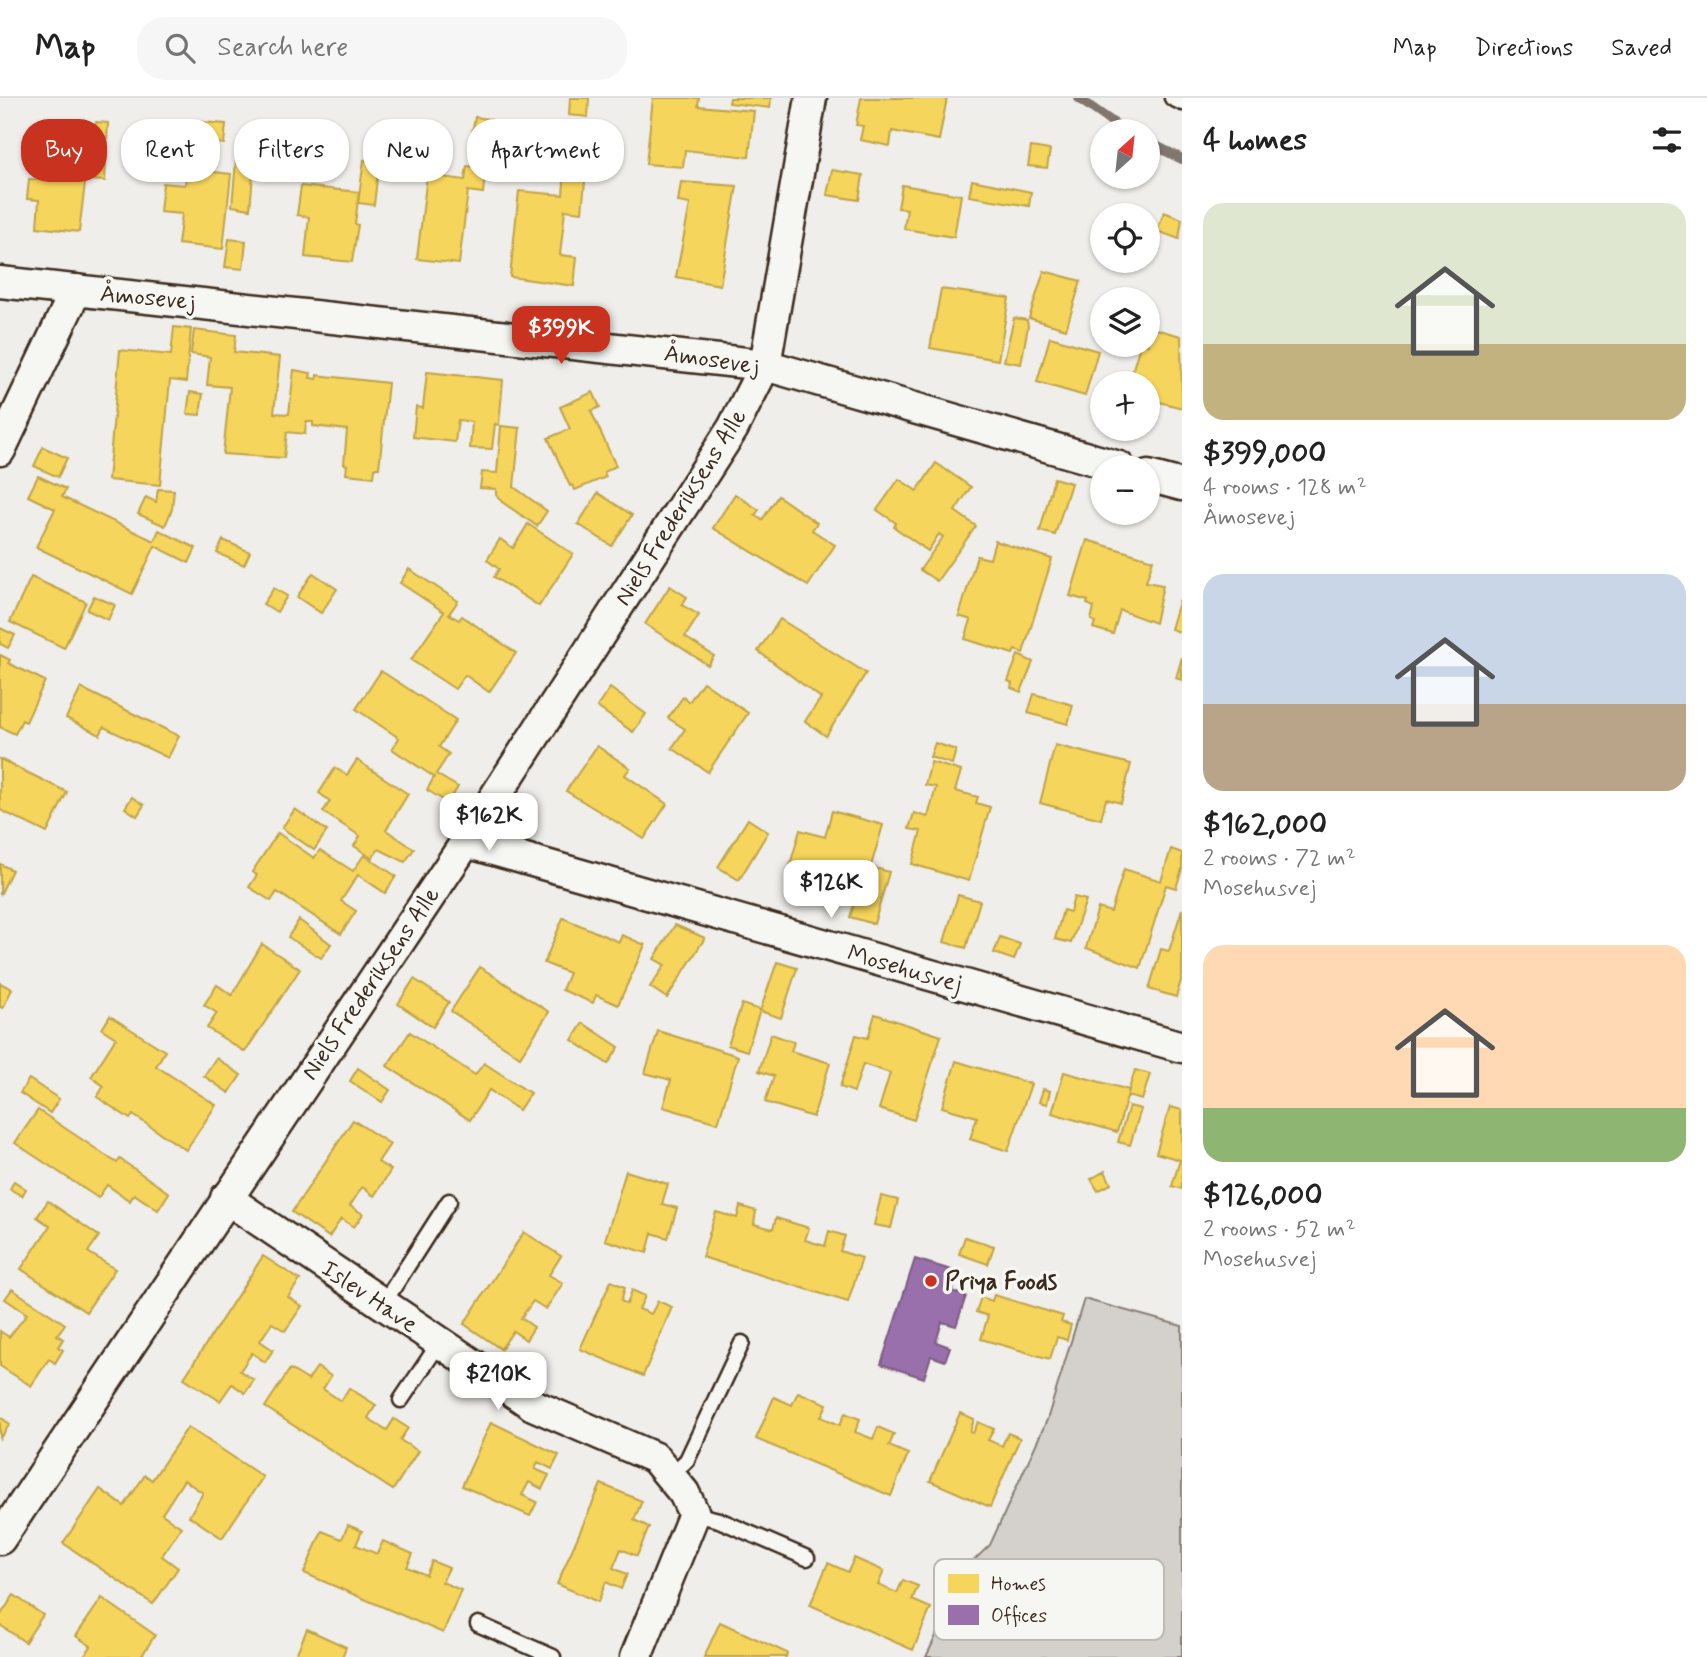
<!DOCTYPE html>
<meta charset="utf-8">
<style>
body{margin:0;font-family:Mynerve,sans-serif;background:#f6f6f6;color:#222;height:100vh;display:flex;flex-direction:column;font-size:26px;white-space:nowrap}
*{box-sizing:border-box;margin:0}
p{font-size:23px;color:#767676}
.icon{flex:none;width:38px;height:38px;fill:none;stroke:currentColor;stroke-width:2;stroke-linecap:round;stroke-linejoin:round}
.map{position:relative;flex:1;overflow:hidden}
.panel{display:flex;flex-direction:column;background:#fff;width:525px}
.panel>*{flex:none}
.top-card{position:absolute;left:21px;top:21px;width:665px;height:63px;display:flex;gap:14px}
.needle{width:46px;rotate:27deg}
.buttons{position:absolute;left:1090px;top:21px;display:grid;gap:14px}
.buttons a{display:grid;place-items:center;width:70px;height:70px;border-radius:50%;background:#fff;box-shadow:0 2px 5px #0004;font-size:35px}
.price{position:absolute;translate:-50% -60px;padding:0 16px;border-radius:14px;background:#fff;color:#222;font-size:23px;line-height:46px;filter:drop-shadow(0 2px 4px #0008)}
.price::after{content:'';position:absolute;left:50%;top:42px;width:21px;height:16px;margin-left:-10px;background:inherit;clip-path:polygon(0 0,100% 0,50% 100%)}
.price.selected{background:#c8321e;color:#fff}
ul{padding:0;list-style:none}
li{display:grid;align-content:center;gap:14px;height:371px;padding:0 21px}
li span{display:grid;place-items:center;height:217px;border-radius:21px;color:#555}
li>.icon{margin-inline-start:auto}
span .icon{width:126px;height:126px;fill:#fffc;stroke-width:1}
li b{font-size:30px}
h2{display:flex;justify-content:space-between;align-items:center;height:84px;padding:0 21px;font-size:30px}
.tag{padding:0 24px;border-radius:28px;background:#fff;box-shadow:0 2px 5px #0004;font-size:24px;line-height:63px}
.tag.selected{background:#c8321e;color:#fff}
header{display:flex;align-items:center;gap:42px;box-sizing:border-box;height:98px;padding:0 35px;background:#fff;border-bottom:2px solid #e0e0e0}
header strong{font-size:33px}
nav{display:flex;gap:38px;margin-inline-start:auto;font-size:24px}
.search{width:490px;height:63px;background:#f6f6f6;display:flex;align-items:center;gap:18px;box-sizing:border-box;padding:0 24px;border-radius:28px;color:#767676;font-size:26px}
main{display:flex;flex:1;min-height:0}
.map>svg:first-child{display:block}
.green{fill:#d4d1cc;stroke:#887e75;stroke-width:2}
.homes{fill:#f6d55c;stroke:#bea249;stroke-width:2}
.offices{fill:#9970ab;stroke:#7d5b81;stroke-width:2}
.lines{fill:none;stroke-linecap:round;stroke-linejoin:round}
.stream{stroke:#81766d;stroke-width:10}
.service-casing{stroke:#3b2a1e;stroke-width:19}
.minor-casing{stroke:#3b2a1e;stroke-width:35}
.service{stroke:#f6f6f2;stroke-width:14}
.minor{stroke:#f6f6f2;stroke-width:30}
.poi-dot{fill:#c8321e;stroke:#f6f6f2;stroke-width:2.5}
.labels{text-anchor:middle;stroke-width:7;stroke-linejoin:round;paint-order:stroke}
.street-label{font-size:24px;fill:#3b2a1e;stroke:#f6f6f2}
.poi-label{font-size:24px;font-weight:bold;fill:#3b2a1e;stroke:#f6f6f2;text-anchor:start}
.key{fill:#f6f6f2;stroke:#beb9b2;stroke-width:2}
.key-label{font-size:19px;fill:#3b2a1e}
</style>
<header>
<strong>Map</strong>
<div class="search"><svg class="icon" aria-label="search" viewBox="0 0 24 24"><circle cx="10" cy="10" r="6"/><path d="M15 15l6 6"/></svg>Search here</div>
<nav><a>Map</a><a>Directions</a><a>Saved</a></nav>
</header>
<main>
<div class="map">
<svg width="1182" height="1559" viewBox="0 0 1182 1559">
<rect width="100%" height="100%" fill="#efeeea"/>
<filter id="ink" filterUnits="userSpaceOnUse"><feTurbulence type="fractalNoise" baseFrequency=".0143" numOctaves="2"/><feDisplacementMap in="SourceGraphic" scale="14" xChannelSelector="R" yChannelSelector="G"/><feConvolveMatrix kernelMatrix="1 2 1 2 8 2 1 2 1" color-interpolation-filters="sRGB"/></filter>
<g filter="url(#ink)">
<path class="green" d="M1084 1201 1182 1228V1559H926L970 1466 990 1447 1047 1322Z"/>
<g class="homes">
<path d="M570 0H589L588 19 569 17Z"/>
<path d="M653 0H699L698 8 754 13 749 59 685 52 683 69 646 66Z"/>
<path d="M730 0H771L770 10 729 5Z"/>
<path d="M861 0H947L939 42 892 33 890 48 860 42 863 28 856 27Z"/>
<path d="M475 19 490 21 487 42 471 40Z"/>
<path d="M96 24 108 25 105 83 89 82Z"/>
<path d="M202 24 226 26 224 46 200 43Z"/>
<path d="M39 31 91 37 79 134 37 129 39 102 27 101 29 81 42 82 44 60 35 59Z"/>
<path d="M575 36 587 37 583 69 571 68Z"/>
<path d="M1031 49 1050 52 1047 70 1028 68Z"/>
<path d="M364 62 376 64 375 72H378L374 107 358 105Z"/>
<path d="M236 63 254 65 250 111 232 108Z"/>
<path d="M467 68 486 70 483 95 468 93 459 166 417 161 427 77 465 82Z"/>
<path d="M187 71 231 76 223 151 178 146 182 116 160 114 163 85 185 87Z"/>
<path d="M565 71 586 73 582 114 565 112 560 157 577 159 574 188 510 179 519 93 563 97Z"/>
<path d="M832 72 863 77 859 102 827 97Z"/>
<path d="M972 82 1031 94 1029 108 969 98Z"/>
<path d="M681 84 737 88 720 187 676 179 690 106 678 104Z"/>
<path d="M902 87 961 97 954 139 904 131 907 111 898 110Z"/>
<path d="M301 88 359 94 355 126 358 127 352 164 305 159 309 119 297 117Z"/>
<path d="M1164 114 1182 121 1179 141 1157 133Z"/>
<path d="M229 141 246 143 243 171 225 169Z"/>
<path d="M1044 173 1081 183 1066 231 1029 220Z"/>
<path d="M941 191 1009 200 998 262 930 250Z"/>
<path d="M1014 220 1027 222 1028 228 1021 266 1004 263Z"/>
<path d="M174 229 191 231 186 284 170 282 160 387 108 382 120 252 171 257Z"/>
<path d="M1148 229 1181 238 1182 310 1148 301V285H1109L1111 279 1129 284 1140 247H1148Z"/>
<path d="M194 232 236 237 234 254 280 259 274 315 289 316 294 272 311 275 310 280 317 281V277L388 285 379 370H375L374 379 346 376 347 367 344 366 347 332 313 328V324H306L305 336 287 334 284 360 223 356 230 289 207 287 210 259 191 256Z"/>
<path d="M1050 239 1098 253 1085 298 1037 284Z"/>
<path d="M427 274 503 282 499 327 495 326 492 351 470 350 472 324 458 322 455 344 413 339 416 309 423 310Z"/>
<path d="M190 294 203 296 200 317 187 316Z"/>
<path d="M593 294 600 309 591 313 616 368 604 374 606 379 575 392 573 387 570 388 548 340 570 331 560 309Z"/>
<path d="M501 328 520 330 514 389 547 413 537 428 502 404 496 397V391L480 390 482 374 497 375Z"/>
<path d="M43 349 67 360 58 379 34 368Z"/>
<path d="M936 365 971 389 955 413 976 428 937 483 920 472 943 439 939 436 928 453 894 429 896 425 877 412 899 381 917 393Z"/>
<path d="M38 378 66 391 62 399 154 443 159 432 196 450 189 465 155 448 132 496 36 449 55 411 28 398Z"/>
<path d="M1054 380 1071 385 1055 437 1040 433Z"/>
<path d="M158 391 174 392 172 411 165 428 138 416 146 399 156 404Z"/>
<path d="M598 395 632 417 612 448 578 426Z"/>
<path d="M735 396 759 412 755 417 762 422 778 398 817 425 812 432 835 447 808 488 713 430Z"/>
<path d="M528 426 573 456 539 508 494 479 499 471 487 462 500 441 513 450Z"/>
<path d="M223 442 250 454 244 467 217 455Z"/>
<path d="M1087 442 1153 462 1146 484 1163 487 1155 525 1120 512 1113 536 1093 530 1095 524 1091 522 1094 509 1087 506 1088 503 1070 498Z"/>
<path d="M995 443 1052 461 1023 555 1015 552 1013 556 965 541 971 522 959 518 977 458 990 461Z"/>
<path d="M409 471 458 503 449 516 459 522 462 518 516 555 489 594 465 577 455 591 411 562 444 514 400 485Z"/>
<path d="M313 475 337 491 321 515 297 499Z"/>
<path d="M31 479 86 504 64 550 10 524Z"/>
<path d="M670 488 687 499 682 507 699 517 685 539 714 558 708 567 645 526Z"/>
<path d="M274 490 287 498 277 514 263 506Z"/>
<path d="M94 498 115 507 108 522 87 512Z"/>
<path d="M1179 504 1182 505V535L1171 531Z"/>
<path d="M780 521 866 575 826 638 805 623 821 600 758 553Z"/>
<path d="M0 530 15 537 8 550 0 546Z"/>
<path d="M0 557 10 562 8 565 45 583 26 624 22 622 15 636 0 629Z"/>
<path d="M1018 557 1033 564 1021 594 1011 590 1012 585 1008 583Z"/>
<path d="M1182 559V582L1176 580Z"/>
<path d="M381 573 456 622 439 649 449 656 436 676 458 689 448 705 427 692 434 679 392 651 399 640 356 611Z"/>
<path d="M703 584 748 615 708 674 672 650 685 631 668 620 683 599 689 604Z"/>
<path d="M81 590 179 638 168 660 104 629 100 637 66 620Z"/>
<path d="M610 590 646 616 633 634 597 609Z"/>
<path d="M1034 596 1073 607 1068 626 1028 615Z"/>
<path d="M935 645 956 652 952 666 930 659Z"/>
<path d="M1055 647 1131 666 1121 705 1106 701 1101 721 1040 705Z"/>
<path d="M597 648 630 670 625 677 667 706 644 741 566 693Z"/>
<path d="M0 661 67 694 47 735 0 712Z"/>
<path d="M357 662 408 696 386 732 414 751 405 764 379 751 372 760 354 748 360 738 323 714 330 703 319 695 335 670 347 677Z"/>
<path d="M931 664 961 673 955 693 978 699 976 705 990 709 969 783 912 766 921 733 909 731 914 715 928 719 936 689 925 687Z"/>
<path d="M132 699 144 707 137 718 125 710Z"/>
<path d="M295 711 327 733 314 752 282 730Z"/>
<path d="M832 713 883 727 864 792 869 793 875 770 889 774 874 826 850 819 858 794 788 774 800 732 825 739Z"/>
<path d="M748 721 768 734 739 782 718 769Z"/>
<path d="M278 735 314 760 320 752 353 773 364 757 396 778 385 795 358 777 341 803 356 813 341 836 277 794 271 803 249 789 257 777 252 774Z"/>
<path d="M1171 751 1182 755V771L1176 790 1166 787 1140 870 1086 850 1098 810 1111 814 1124 771 1161 783Z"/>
<path d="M0 766 12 772 0 797Z"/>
<path d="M958 797 980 803 966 850 944 844Z"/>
<path d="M1074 799 1086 802 1071 845 1055 841 1063 812 1070 814Z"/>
<path d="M1182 811V879L1176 899 1149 891 1161 851 1169 853Z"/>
<path d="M563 820 619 844 622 837 645 847 618 907 596 897 593 905 562 892 569 875 544 865Z"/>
<path d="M299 822 331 846 321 860 288 839Z"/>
<path d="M675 827 705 840 667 900 650 889 665 867 654 861Z"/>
<path d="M1000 839 1020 846 1014 862 994 855Z"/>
<path d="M262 846 300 871 245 954 207 930 217 915 204 907 217 887 232 897Z"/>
<path d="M777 864 797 870 781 920 760 913Z"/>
<path d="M480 869 549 914 520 959 451 913Z"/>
<path d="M414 881 449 904 433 929 398 906Z"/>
<path d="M0 885 12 891 3 910 0 909Z"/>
<path d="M742 906 760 912 747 953 728 947Z"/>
<path d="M875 916 941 938 914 1022 879 1011 890 975 863 966 854 994 840 989 856 937 868 940Z"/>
<path d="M110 918 165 953 156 968 216 1007 186 1052 133 1017 130 1021 97 999 104 988 91 979 116 940 102 931Z"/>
<path d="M583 925 619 949 608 966 572 942Z"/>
<path d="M658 933 738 958 718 1025 663 1009 671 982 645 975Z"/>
<path d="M410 934 475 977 484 965 530 995 519 1012 489 992 470 1022 387 968Z"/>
<path d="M771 936 794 944 791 953 830 965 813 1019 765 1004 774 978 759 973Z"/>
<path d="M216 960 241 977 229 995 204 978Z"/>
<path d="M956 963 1031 986 1008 1053 970 1041 977 1019 942 1009Z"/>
<path d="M358 970 390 992 382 1004 350 983Z"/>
<path d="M1135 972 1150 976 1142 1002 1127 998Z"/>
<path d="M1064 974 1129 992 1117 1034 1052 1015Z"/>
<path d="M29 981 59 1001 50 1015 20 995Z"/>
<path d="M1043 991 1050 993 1047 1006 1039 1004Z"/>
<path d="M1129 1008 1141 1011 1130 1047 1118 1044Z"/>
<path d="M1170 1009 1182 1012V1091L1172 1088 1180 1062 1156 1055Z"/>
<path d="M38 1012 117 1065 120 1061 169 1095 158 1112 134 1096 130 1103 107 1087 98 1100 15 1045Z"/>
<path d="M353 1022 390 1046 378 1064 391 1072 374 1098 362 1089 350 1108 363 1116 354 1129 341 1121 329 1139 292 1114Z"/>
<path d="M626 1073 668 1086 662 1106 677 1110 668 1140 652 1135 647 1155 605 1142Z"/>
<path d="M1105 1073 1111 1086 1098 1093 1091 1081Z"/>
<path d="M14 1083 26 1091 22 1098 10 1091Z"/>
<path d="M881 1098 898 1102 891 1130 874 1127Z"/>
<path d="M48 1103 99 1138 88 1154 115 1171 86 1214 21 1171 50 1128 37 1119Z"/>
<path d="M740 1108 756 1113 754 1126 773 1131 776 1120 809 1130 805 1142 825 1148 829 1133 845 1138 840 1153 862 1160 848 1204 702 1159 716 1114 737 1120Z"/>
<path d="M524 1134 561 1158 549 1177 563 1185 546 1211 533 1203 521 1220 534 1229 526 1242 513 1233 501 1251 464 1226Z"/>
<path d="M965 1139 994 1148 988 1166 959 1156Z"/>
<path d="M263 1158 300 1182 288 1199 302 1208 285 1233 272 1225 260 1243 273 1252 265 1264 252 1255 240 1273 254 1282 245 1295 232 1286 220 1303 184 1280Z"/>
<path d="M611 1183 625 1189 621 1203 627 1206 632 1192 645 1198 639 1211 651 1216 658 1203 672 1209 643 1278 580 1251Z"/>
<path d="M12 1191 65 1226 57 1237 63 1241 58 1249 63 1252 55 1265 49 1261 31 1288 0 1268V1233L9 1239 27 1216 5 1201Z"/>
<path d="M994 1197 1063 1218 1061 1224 1071 1227 1067 1242 1057 1239 1050 1261 981 1241 988 1218 976 1214 981 1199 992 1203Z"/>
<path d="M317 1269 331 1278 323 1291 341 1303 349 1290 376 1307 368 1320 387 1332 394 1321 408 1330 400 1342 418 1353 393 1392 265 1309 290 1271 308 1282Z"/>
<path d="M798 1294 827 1306 821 1319 840 1327 845 1315 860 1321 855 1334 873 1341 878 1329 894 1336 889 1348 908 1356 891 1398 756 1341 774 1299 792 1307Z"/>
<path d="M960 1315 974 1321 970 1334 973 1335 978 1324 994 1331 988 1342 1002 1348 1008 1335 1020 1340 990 1409 930 1383Z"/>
<path d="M0 1319 10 1326 0 1340Z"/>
<path d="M491 1324 559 1357 552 1371 538 1364 535 1371 549 1377 542 1391 529 1384 522 1397 537 1404 530 1418 462 1388Z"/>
<path d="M188 1329 263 1379 222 1440 189 1418 203 1395 184 1382 162 1416 181 1429 162 1458 178 1470 153 1506 63 1445 100 1391 124 1408 145 1377 152 1382Z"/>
<path d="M601 1386 642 1403 634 1422 649 1429 637 1458 621 1451 613 1470 627 1476 621 1491 606 1484 598 1504 557 1486Z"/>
<path d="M348 1427 362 1433 356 1447 377 1456 383 1443 413 1456 407 1469 426 1477 432 1463 449 1470 442 1484 461 1492 443 1535 304 1475 322 1433 342 1441Z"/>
<path d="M854 1460 884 1473 878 1487 897 1495 903 1482 918 1488 912 1502 931 1510 913 1552 810 1507 828 1465 848 1474Z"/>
<path d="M14 1497 43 1517 25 1544 0 1527V1518Z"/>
<path d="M102 1500 155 1537 141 1559H84L91 1548 76 1538Z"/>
<path d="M720 1524 787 1555 786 1559H704Z"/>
<path d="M307 1531 346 1549 342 1559H295Z"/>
</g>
<path class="offices" d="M915 1161 958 1174 952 1193 966 1198 956 1228 942 1224 936 1244 950 1249 945 1263 931 1258 924 1280 881 1266Z"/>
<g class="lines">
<g class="stream">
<path d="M1078 0 1125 33"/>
<path d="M1148 44 1182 61"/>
</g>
<g class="service-casing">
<g id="service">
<path d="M1172 0 1182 5"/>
<path d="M383 1206 449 1103"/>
<path d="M401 1302 440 1244"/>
<path d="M670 1378 687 1362 742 1245"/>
<path d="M694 1416 719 1422 807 1460"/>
<path d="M478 1526 553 1559"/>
</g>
</g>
<g class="minor-casing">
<g id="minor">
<path d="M0 184 765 267 1119 369"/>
<path d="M0 352 76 192"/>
<path d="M1148 378 1182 387"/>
<path d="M466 744 1182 949"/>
<path d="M226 1100 533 1307 655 1360 684 1395 694 1416 636 1559"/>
<path d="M0 1441 466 744 733 330 765 267 811 0"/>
</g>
</g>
<use href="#service" class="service"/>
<use href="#minor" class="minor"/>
</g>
</g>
<circle class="poi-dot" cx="931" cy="1183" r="7"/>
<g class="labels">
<g class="street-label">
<text transform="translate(148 199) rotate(5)" y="8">Åmosevej</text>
<text transform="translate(712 261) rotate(8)" y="8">Åmosevej</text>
<text transform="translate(680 409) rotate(-58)" y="8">Niels Frederiksens Alle</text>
<text transform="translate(905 870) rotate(16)" y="8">Mosehusvej</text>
<text transform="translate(370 885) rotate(-56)" y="8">Niels Frederiksens Alle</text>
<text transform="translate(370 1198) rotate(34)" y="8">Islev Have</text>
</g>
<g class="poi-label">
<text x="945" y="1191">Priya Foods</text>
</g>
</g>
<rect x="934" y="1461" width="230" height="81" rx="10" class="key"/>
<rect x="948" y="1476" width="31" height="19" fill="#f6d55c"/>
<rect x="948" y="1507" width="31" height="20" fill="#9970ab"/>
<g class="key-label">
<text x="991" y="1492">Homes</text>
<text x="991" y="1524">Offices</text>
</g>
</svg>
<div class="buttons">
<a><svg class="needle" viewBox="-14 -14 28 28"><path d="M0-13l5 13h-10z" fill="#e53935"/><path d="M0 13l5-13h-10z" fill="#767676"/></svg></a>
<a><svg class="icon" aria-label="locate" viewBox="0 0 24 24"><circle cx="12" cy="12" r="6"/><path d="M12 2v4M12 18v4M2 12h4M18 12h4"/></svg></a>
<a><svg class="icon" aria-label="layers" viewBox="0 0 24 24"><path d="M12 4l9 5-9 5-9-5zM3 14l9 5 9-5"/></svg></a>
<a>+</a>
<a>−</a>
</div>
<b class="price selected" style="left:561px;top:268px">$399K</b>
<b class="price" style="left:489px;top:755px">$162K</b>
<b class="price" style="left:831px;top:822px">$126K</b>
<b class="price" style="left:498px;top:1314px">$210K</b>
<div class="top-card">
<a class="tag selected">Buy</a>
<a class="tag">Rent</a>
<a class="tag">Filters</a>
<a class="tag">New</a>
<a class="tag">Apartment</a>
</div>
</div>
<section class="panel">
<h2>4 homes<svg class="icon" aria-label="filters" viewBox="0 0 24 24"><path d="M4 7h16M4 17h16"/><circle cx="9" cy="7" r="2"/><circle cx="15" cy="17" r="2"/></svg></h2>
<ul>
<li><span style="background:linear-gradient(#dfe7d0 65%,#c2b280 0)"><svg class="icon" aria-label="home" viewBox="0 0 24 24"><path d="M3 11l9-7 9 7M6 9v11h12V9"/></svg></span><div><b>$399,000</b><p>4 rooms · 128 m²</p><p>Åmosevej</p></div></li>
<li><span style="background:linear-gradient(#c9d6e8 60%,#b9a48a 0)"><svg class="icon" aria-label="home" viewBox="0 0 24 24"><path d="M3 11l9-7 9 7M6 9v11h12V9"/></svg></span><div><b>$162,000</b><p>2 rooms · 72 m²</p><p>Mosehusvej</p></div></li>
<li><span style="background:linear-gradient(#ffd9b3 75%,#8fb573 0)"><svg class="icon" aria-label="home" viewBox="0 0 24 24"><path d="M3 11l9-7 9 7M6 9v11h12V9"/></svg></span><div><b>$126,000</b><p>2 rooms · 52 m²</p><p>Mosehusvej</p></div></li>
</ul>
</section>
</main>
